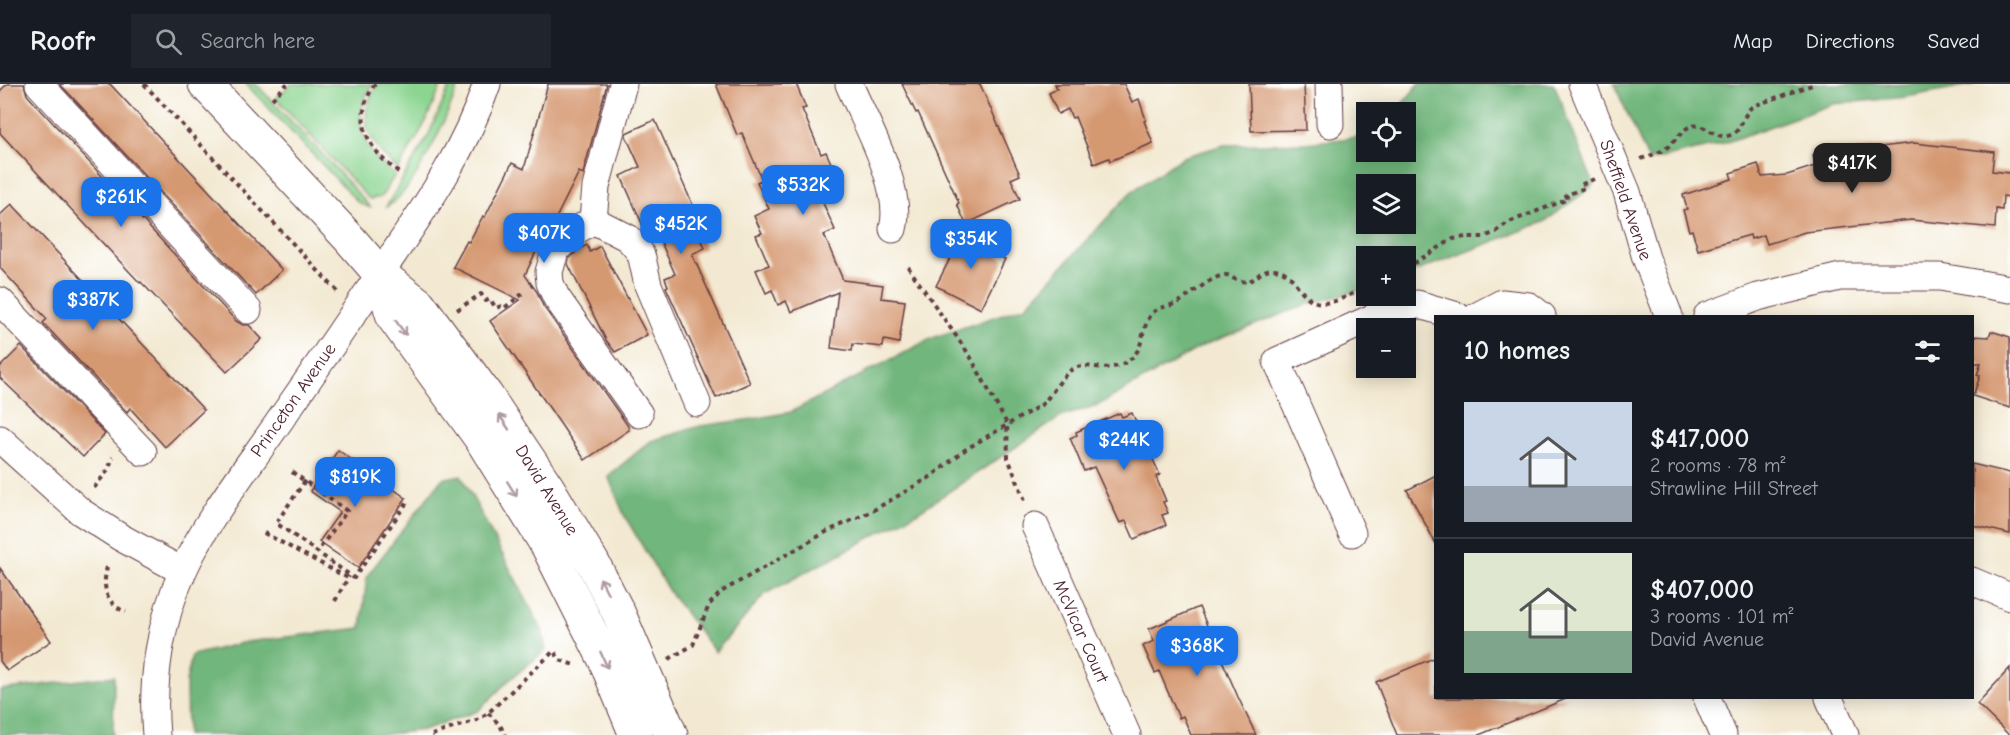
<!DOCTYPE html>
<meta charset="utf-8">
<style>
body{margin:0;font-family:"Comic Neue",sans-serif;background:#20242c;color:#f1f3f6;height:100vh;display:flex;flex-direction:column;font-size:22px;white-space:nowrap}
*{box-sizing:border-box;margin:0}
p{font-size:20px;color:#9ea1a6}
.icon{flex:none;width:33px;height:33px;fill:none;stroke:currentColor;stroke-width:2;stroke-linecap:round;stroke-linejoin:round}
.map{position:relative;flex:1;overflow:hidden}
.sheet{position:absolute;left:1434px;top:231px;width:540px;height:384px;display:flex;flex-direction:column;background:#171b24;border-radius:0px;box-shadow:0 3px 15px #0003}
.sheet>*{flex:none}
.tools{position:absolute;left:1356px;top:18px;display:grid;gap:12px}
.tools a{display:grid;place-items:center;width:60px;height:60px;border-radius:0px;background:#171b24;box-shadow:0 3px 15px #0003;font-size:30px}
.price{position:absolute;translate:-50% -51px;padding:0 14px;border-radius:12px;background:#1a73e8;color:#fff;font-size:20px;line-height:39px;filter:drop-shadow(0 2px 3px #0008)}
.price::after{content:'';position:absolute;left:50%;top:36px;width:18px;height:14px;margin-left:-9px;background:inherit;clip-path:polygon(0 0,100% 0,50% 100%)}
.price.on{background:#222;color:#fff}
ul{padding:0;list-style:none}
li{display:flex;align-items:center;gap:18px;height:150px;padding:0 30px}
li+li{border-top:2px solid #363941}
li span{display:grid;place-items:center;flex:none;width:168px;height:120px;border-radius:0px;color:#555}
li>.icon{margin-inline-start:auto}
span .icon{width:72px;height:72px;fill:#fffc;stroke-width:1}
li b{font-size:26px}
h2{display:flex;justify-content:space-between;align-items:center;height:72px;padding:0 30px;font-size:26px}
header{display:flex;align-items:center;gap:36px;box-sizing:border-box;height:84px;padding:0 30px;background:#171b24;border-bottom:2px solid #363941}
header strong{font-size:28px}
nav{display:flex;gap:33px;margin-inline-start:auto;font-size:21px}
.search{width:420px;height:54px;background:#20242c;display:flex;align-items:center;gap:15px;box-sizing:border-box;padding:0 21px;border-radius:0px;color:#9ea1a6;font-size:22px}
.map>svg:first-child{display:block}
.green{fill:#8cd591;stroke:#6b7a5e;stroke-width:1.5}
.forest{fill:#71b67b;stroke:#5e6a53;stroke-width:1.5;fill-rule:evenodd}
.building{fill:#d59972}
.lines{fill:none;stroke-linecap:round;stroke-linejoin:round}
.minor-casing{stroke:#633d44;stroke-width:29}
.major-casing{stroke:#633d44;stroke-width:35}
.path{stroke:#633d44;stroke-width:4;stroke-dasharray:4.5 4.5;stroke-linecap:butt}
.minor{stroke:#fff;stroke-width:27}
.major{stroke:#fff;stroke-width:33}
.oneway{stroke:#ae9aa0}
.labels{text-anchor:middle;stroke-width:6;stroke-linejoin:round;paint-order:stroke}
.street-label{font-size:18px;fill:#4a1f2b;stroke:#fff}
</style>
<header>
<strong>Roofr</strong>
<div class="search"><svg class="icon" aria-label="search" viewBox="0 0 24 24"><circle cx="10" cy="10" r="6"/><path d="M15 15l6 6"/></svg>Search here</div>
<nav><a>Map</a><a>Directions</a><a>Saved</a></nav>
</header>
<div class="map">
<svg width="2010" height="651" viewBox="0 0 2010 651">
<rect width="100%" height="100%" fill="#fff"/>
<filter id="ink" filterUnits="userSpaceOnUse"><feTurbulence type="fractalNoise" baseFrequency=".0167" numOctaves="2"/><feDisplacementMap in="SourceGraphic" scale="12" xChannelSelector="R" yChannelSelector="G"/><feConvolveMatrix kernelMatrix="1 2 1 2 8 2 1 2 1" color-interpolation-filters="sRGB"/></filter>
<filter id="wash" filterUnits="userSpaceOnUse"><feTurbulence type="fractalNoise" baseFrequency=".008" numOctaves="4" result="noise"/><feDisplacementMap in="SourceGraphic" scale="24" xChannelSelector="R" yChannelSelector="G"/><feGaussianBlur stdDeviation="1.35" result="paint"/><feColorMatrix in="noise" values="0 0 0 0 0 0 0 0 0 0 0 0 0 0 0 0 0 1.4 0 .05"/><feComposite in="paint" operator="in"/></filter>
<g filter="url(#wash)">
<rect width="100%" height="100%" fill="#f3e9d2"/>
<g class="green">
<path d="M246 0H256L337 86 371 124 359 119 355 115Z"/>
<path d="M291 0H372C349 38 363 66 395 91L381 113 370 115 366 112 276 14Z"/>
<path d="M378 0H442L424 41 398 86C371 61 353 35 378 0Z"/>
<path d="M451 0H459C448 30 415 109 386 123L428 52Z"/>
</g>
<g class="forest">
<path d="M1419 0H1554L1594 101 1544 138 1406 191V172H1366V205L1308 220 1204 261 1100 320 1061 333 918 428 765 510 715 568 670 509 624 431 608 392 651 357 700 342 753 335 791 328 930 255 1026 222 1131 108 1183 73 1224 61 1306 59 1359 53 1366 48V68H1406V28H1395ZM1366 100H1406V140H1366Z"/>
<path d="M1614 0H1975L1906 13 1833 20 1721 60 1649 77Z"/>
<path d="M461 391 542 546 546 566 507 598 478 627 423 646 379 651H187L186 598 192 571 246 558 361 544 367 492 442 395Z"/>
<path d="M114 592 113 651H0V606Z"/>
</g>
<g id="blocks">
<g class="building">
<path d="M7 0H24L27 11 236 237 243 241H249L262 255 227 288 141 198 140 199 0 49V7Z"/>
<path d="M60 0H110L282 186 256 211Z"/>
<path d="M548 0H607L583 90 579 88 550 146 548 142 525 191 537 208 543 222 628 342 629 346 585 376 490 237 520 216 453 183 467 157 469 158 483 132 485 133 512 79 524 85Z"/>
<path d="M716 0H796L806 24 802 25 821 70 826 68 836 90 814 99 835 146 824 151 843 196 883 201 881 214 905 217 899 259 884 256 883 263 853 260 852 267 831 264 838 208 791 228 786 217 778 221 772 206 766 209 756 186 769 181 756 151 762 149 754 132 769 125 757 98 762 96 742 49 737 51Z"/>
<path d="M902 0H980L1020 91 1011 95 1020 115 966 140 957 120 959 119 918 28 916 29Z"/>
<path d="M1055 0H1124L1132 18 1139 15 1146 36 1144 37 1153 59 1110 77 1109 74 1094 80 1075 33 1072 34 1068 25 1058 30 1049 9 1057 5Z"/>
<path d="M1249 0H1304L1306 46 1251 47Z"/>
<path d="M655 36 699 135 693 137 705 164 692 170 750 299 716 314 666 203 668 202 665 194 675 190 657 149 648 153 621 92 640 83 626 52V49Z"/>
<path d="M1914 59 1994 68 1992 87 2010 89V113L2003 112 2002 126 1996 125 1995 144 1911 136 1805 148 1767 160 1764 151 1751 155 1750 151 1698 166 1692 146 1689 147 1683 126 1687 125 1683 111 1732 95 1730 89 1758 80 1762 93 1787 91 1815 82 1813 71Z"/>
<path d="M12 120 204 326 165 363 130 324 127 328 43 239 47 235 0 184V131Z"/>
<path d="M964 147 996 163 993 169 1005 175 981 225 936 202Z"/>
<path d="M587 161 590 168 600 162 647 251 615 268 606 256 568 180 569 175 579 165Z"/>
<path d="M1991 247 2010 253V324L1973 312 1980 292 1977 291 1981 279H1972V252L1989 253Z"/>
<path d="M21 262 105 350 83 373 0 294V283Z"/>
<path d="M1120 329 1122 333 1132 329 1160 391 1156 393 1166 417 1163 418 1168 429 1162 431 1166 441 1134 455 1126 437 1120 439 1094 383 1084 387 1070 354 1077 351 1076 348Z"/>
<path d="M338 366 406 414 358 484 319 458 340 428 310 407Z"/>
<path d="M1972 380 2010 389V450L1972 441Z"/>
<path d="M1436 391V460L1407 406Z"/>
<path d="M0 484 51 557 7 587 0 577Z"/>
<path d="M1199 523 1238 613 1256 651H1191L1183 632 1179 634 1159 587 1155 589 1143 562 1154 557 1149 545Z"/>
<path d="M1436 573V614H1568L1479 651H1397L1376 598Z"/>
<path d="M2010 584V651H2009L1977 620Z"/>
</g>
</g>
</g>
<g filter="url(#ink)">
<use href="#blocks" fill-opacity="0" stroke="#633d44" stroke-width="1.5"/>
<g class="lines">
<g class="minor-casing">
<g id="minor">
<path d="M39 0 248 226"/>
<path d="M623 0 596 103 593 136 574 148 555 167 549 188 550 199 556 213 639 330"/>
<path d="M849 0C865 38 904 105 893 145"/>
<path d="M1329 0 1330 40"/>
<path d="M1582 0 1627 108 1646 174 1669 232"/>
<path d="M593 136 628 154 639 167 642 174 648 201 697 319"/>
<path d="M0 217 143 368"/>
<path d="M1477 232 1502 219 1529 222 1542 232"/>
<path d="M1707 232 1758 213 1840 193H1940L2010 205"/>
<path d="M0 355 81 428 120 453 182 487"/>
<path d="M1035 442 1127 651"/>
<path d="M1352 449 1277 277 1392 225 1417 220 1457 232"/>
<path d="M1972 497 2010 513"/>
<path d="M1707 614 1723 651"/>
<path d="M1829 614 1845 651"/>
<path d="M156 651C151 596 160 537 183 487 206 436 244 388 276 342 313 289 350 235 386 181 426 122 464 68 487 0"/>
</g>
</g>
<g class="major-casing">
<g id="major">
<path d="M205 0 348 153 380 190 419 220 486 311 548 404 593 479 619 530 671 651"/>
<path d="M380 190 393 233 481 355 548 463 604 574 636 651"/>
</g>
</g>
<g class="path">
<path d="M144 0 338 208"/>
<path d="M375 0C350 36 369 68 400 89"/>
<path d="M272 15 287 0"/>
<path d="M1641 75C1651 71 1663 68 1670 61 1677 55 1683 45 1691 42 1706 38 1715 57 1731 51 1742 47 1743 29 1753 22L1815 0"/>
<path d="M908 183 970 272 1007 340 1008 374 1026 419"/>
<path d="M1406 184 1453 155 1466 153H1484L1496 148 1507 139 1568 115 1566 111 1582 105 1580 101 1594 95"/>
<path d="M457 226 481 210 486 217 490 215 496 224 501 222 504 224 525 208"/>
<path d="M292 388 347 427 317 468"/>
<path d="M305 397 276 439 354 494 408 417"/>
<path d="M94 404 108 386 113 373"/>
<path d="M264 449 348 494"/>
<path d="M107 483C102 502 105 520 126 528"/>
<path d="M335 517 349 492"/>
<path d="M669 575 693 561 709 521 721 508 826 448 872 427 932 392 966 365 1041 321C1052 311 1061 293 1071 286 1086 275 1106 293 1129 276 1145 265 1140 246 1151 231 1157 222 1170 223 1179 218 1192 211 1213 190 1227 191 1257 209 1254 184 1274 185 1296 186 1299 218 1322 219 1337 219 1353 209 1366 203"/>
<path d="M488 629 500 641 505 651"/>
<path d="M432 651 477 636 488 629 554 567 560 576 574 581"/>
</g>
<use href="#minor" class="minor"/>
<use href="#major" class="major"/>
</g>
<defs><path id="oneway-shaft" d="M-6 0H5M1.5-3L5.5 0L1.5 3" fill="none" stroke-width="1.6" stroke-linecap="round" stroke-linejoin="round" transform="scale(1.5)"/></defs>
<g class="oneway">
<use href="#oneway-shaft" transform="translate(401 244) rotate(54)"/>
<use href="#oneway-shaft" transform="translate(504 338) rotate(-124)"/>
<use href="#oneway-shaft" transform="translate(512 405) rotate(58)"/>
<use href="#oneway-shaft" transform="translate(604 502) rotate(-117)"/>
<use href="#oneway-shaft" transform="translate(604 576) rotate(66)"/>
</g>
</g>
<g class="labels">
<g class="street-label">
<text transform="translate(1626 116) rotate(71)" y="6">Sheffield Avenue</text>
<text transform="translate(293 316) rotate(-55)" y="6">Princeton Avenue</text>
<text transform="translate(547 406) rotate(58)" y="6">David Avenue</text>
<text transform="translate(1081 547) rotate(66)" y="6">McVicar Court</text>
</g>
</g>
</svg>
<div class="tools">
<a><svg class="icon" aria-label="locate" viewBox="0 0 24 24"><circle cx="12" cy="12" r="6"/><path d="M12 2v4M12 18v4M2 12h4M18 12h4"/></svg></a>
<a><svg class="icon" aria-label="layers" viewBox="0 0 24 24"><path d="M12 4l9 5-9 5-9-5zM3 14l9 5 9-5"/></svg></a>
<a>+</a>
<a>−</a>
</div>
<b class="price on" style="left:1852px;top:110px">$417K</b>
<b class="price" style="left:803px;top:132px">$532K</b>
<b class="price" style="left:121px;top:144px">$261K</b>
<b class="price" style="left:681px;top:171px">$452K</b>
<b class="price" style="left:544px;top:180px">$407K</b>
<b class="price" style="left:971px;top:186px">$354K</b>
<b class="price" style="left:93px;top:247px">$387K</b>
<b class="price" style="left:1124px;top:387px">$244K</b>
<b class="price" style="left:355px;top:424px">$819K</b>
<b class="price" style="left:1197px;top:593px">$368K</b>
<section class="sheet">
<h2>10 homes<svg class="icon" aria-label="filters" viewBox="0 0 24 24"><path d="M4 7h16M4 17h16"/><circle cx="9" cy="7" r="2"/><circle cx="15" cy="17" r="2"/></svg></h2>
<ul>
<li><span style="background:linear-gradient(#c9d6e8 70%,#9aa5b1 0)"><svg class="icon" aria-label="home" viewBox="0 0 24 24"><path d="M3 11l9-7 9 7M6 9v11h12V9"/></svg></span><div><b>$417,000</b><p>2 rooms · 78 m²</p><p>Strawline Hill Street</p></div></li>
<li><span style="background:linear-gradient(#dfe7d0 65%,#7fa58c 0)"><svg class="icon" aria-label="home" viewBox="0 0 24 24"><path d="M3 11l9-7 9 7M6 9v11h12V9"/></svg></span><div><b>$407,000</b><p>3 rooms · 101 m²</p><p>David Avenue</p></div></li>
</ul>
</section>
</div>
